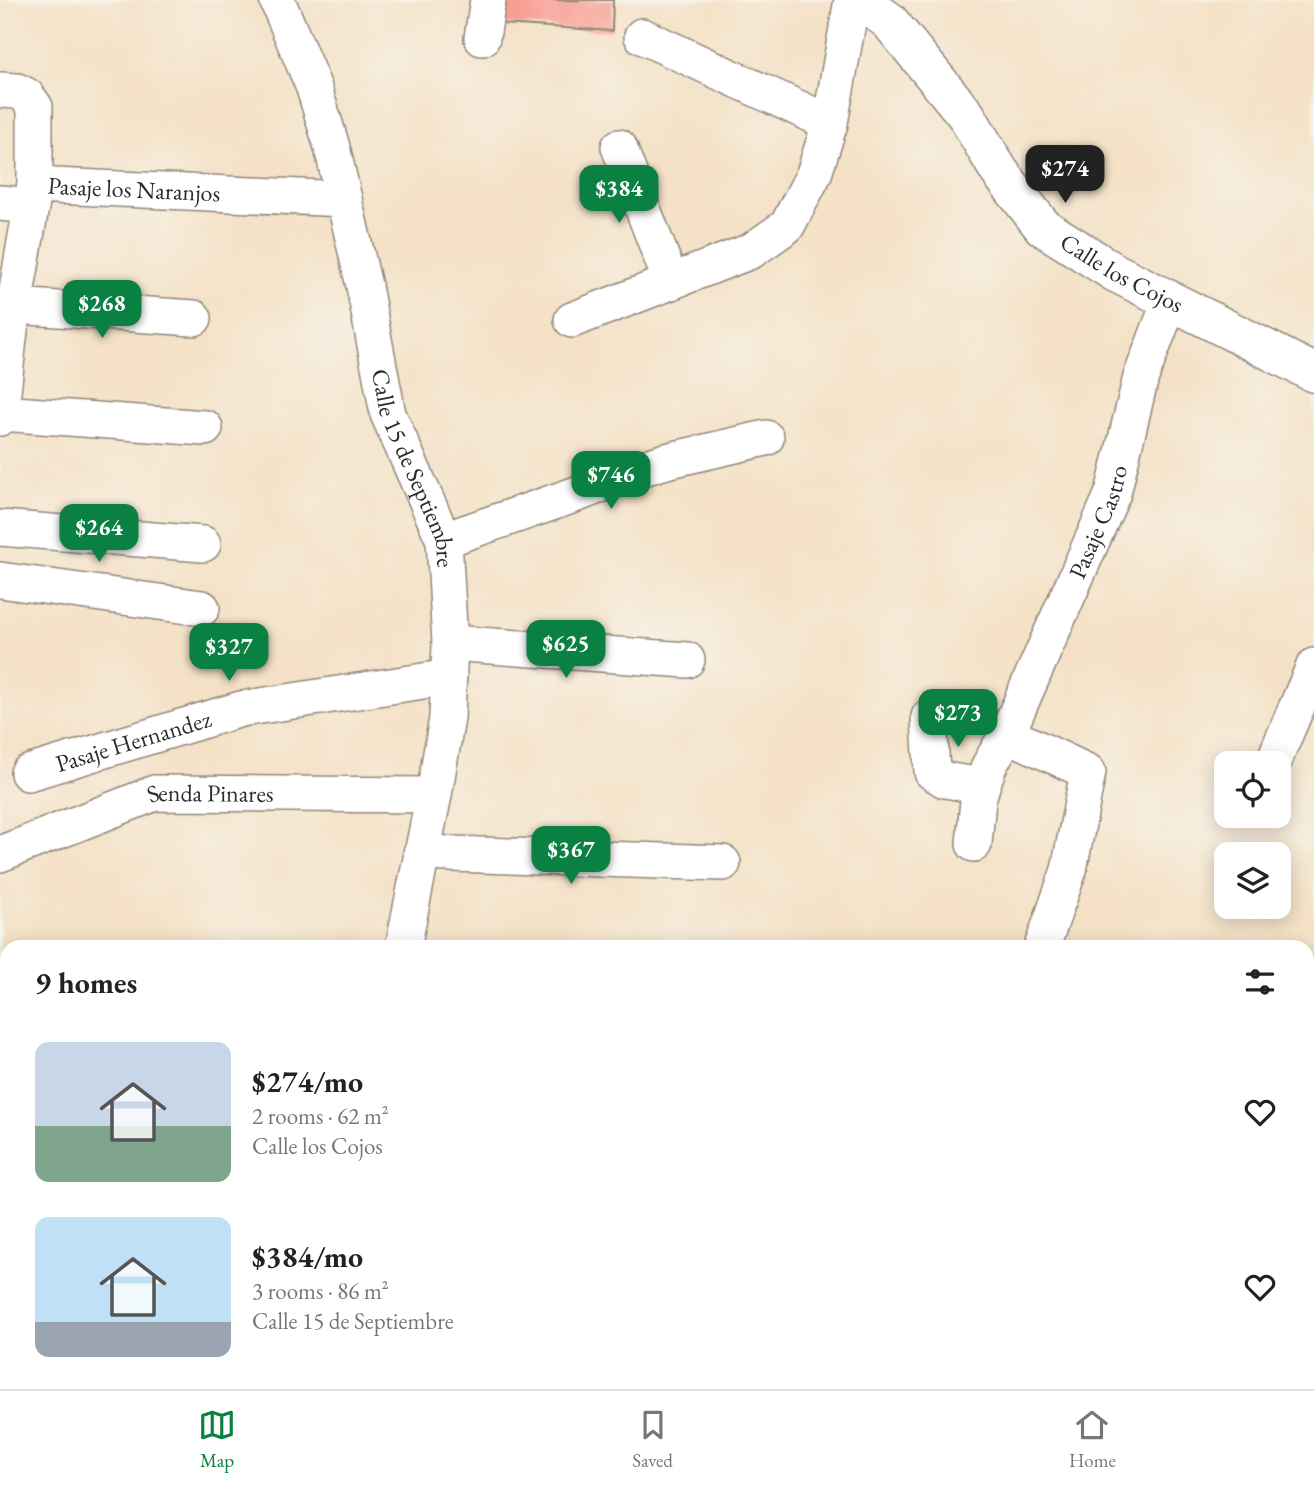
<!DOCTYPE html>
<meta charset="utf-8">
<style>
body{margin:0;font-family:"EB Garamond",serif;background:#f6f6f6;color:#222;height:100vh;display:flex;flex-direction:column;font-size:26px;white-space:nowrap}
*{box-sizing:border-box;margin:0}
p{font-size:23px;color:#767676}
.icon{flex:none;width:38px;height:38px;fill:none;stroke:currentColor;stroke-width:2;stroke-linecap:round;stroke-linejoin:round}
.map{position:relative;flex:1;overflow:hidden}
.details{position:absolute;left:0px;top:940px;width:1314px;height:450px;display:flex;flex-direction:column;background:#fff;border-radius:21px 21px 0 0;box-shadow:0 4px 18px #0003}
.details>*{flex:none}
.controls{position:absolute;left:1214px;top:751px;display:grid;gap:14px}
.controls a{display:grid;place-items:center;width:77px;height:77px;border-radius:14px;background:#fff;box-shadow:0 4px 18px #0003;font-size:35px}
.price{position:absolute;translate:-50% -60px;padding:0 16px;border-radius:14px;background:#0b8043;color:#fff;font-size:23px;line-height:46px;filter:drop-shadow(0 2px 4px #0008)}
.price::after{content:'';position:absolute;left:50%;top:42px;width:21px;height:16px;margin-left:-10px;background:inherit;clip-path:polygon(0 0,100% 0,50% 100%)}
.price.active{background:#222;color:#fff}
ul{padding:0;list-style:none}
li{display:flex;align-items:center;gap:21px;height:175px;padding:0 35px}
li span{display:grid;place-items:center;flex:none;width:196px;height:140px;border-radius:14px;color:#555}
li>.icon{margin-inline-start:auto}
span .icon{width:84px;height:84px;fill:#fffc;stroke-width:1}
li b{font-size:30px}
h2{display:flex;justify-content:space-between;align-items:center;height:84px;padding:0 35px;font-size:30px}
.tabs{display:flex;justify-content:space-around;align-items:center;height:98px;border-top:2px solid #e0e0e0;background:#fff;font-size:19px;color:#767676}
.tabs a{display:grid;justify-items:center;gap:4px}
.tabs .active{color:#0b8043}
.map>svg:first-child{display:block}
.building{fill:#f89e95}
.lines{fill:none;stroke-linecap:round;stroke-linejoin:round}
.minor-casing{stroke:#908678;stroke-width:38}
.tertiary-casing{stroke:#908678;stroke-width:41}
.minor{stroke:#fff;stroke-width:35}
.tertiary{stroke:#fff;stroke-width:38}
.labels{text-anchor:middle;stroke-width:5;stroke-linejoin:round;paint-order:stroke}
.street-label{font-size:24px;fill:#2b2b2b;stroke:#f7f3e8}
</style>
<div class="map">
<svg width="1314" height="1389" viewBox="0 0 1314 1389">
<rect width="100%" height="100%" fill="#f7f3e8"/>
<filter id="ink" filterUnits="userSpaceOnUse"><feTurbulence type="fractalNoise" baseFrequency=".0143" numOctaves="2"/><feDisplacementMap in="SourceGraphic" scale="14" xChannelSelector="R" yChannelSelector="G"/><feConvolveMatrix kernelMatrix="1 2 1 2 8 2 1 2 1" color-interpolation-filters="sRGB"/></filter>
<filter id="wash" filterUnits="userSpaceOnUse"><feTurbulence type="fractalNoise" baseFrequency=".00686" numOctaves="4" result="noise"/><feDisplacementMap in="SourceGraphic" scale="28" xChannelSelector="R" yChannelSelector="G"/><feGaussianBlur stdDeviation="1.57" result="paint"/><feColorMatrix in="noise" values="0 0 0 0 0 0 0 0 0 0 0 0 0 0 0 0 0 1.4 0 .05"/><feComposite in="paint" operator="in"/></filter>
<g filter="url(#wash)">
<rect width="100%" height="100%" fill="#f4e1c6"/>
<g id="blocks">
<g class="building">
<path d="M503 0H613L612 31 502 24Z"/>
<rect x="1108" y="1382" width="167" height="7"/>
</g>
</g>
</g>
<g filter="url(#ink)">
<use href="#blocks" fill-opacity="0" stroke="#908678" stroke-width="2"/>
<g class="lines">
<g class="minor-casing">
<g id="minor">
<path id="s1" d="M277 0 314 88 332 147 364 286 388 414 444 540 450 643 447 718 434 795 403 947"/>
<path d="M642 36 830 123"/>
<path d="M482 38 488 0"/>
<path d="M0 90 17 91 27 96 35 107V184"/>
<path d="M619 147 671 282"/>
<path d="M0 203 31 206"/>
<path d="M14 306 194 318"/>
<path d="M572 320 751 251 787 226 814 174 830 123 852 0"/>
<path d="M1 413 205 428"/>
<path id="s2" d="M0 418 10 330 35 184 54 186 344 199"/>
<path d="M0 528 203 544"/>
<path d="M444 540 580 493 646 467 666 461 766 438"/>
<path d="M0 580 202 608"/>
<path d="M450 643 687 660"/>
<path d="M929 717 932 772 945 780 982 786"/>
<path d="M1007 734 1088 772 1069 870 1042 947"/>
<path d="M1273 763 1314 666"/>
<path id="s3" d="M28 773 241 709 449 677"/>
<path id="s4" d="M974 844 978 800 982 786 989 766 1007 734 1113 493 1141 377 1170 301"/>
<path d="M421 853 723 863"/>
<path id="s5" d="M0 854 155 793 434 795"/>
<path d="M1307 1152H1314"/>
<path d="M0 1197 7 1199"/>
<path d="M388 1382 392 1389"/>
<path d="M36 1389 37 1382"/>
<path d="M1101 1389V1382"/>
</g>
</g>
<g class="tertiary-casing">
<g id="tertiary">
<path id="s6" d="M860 0 889 21 966 115 999 171 1043 227 1114 272 1314 373"/>
</g>
</g>
<use href="#minor" class="minor"/>
<use href="#tertiary" class="tertiary"/>
</g>
</g>
<g class="labels">
<g class="street-label">
<text dy="8" stroke="none"><textPath href="#s2" startOffset="336">Pasaje los Naranjos</textPath></text>
<text dy="8" stroke="none"><textPath href="#s6" startOffset="385">Calle los Cojos</textPath></text>
<text dy="8" stroke="none"><textPath href="#s1" startOffset="490">Calle 15 de Septiembre</textPath></text>
<text dy="8" stroke="none"><textPath href="#s4" startOffset="348">Pasaje Castro</textPath></text>
<text dy="8" stroke="none"><textPath href="#s3" startOffset="110">Pasaje Hernandez</textPath></text>
<text dy="8" stroke="none"><textPath href="#s5" startOffset="222">Senda Pinares</textPath></text>
</g>
</g>
</svg>
<div class="controls">
<a><svg class="icon" aria-label="locate" viewBox="0 0 24 24"><circle cx="12" cy="12" r="6"/><path d="M12 2v4M12 18v4M2 12h4M18 12h4"/></svg></a>
<a><svg class="icon" aria-label="layers" viewBox="0 0 24 24"><path d="M12 4l9 5-9 5-9-5zM3 14l9 5 9-5"/></svg></a>
</div>
<b class="price active" style="left:1065px;top:205px">$274</b>
<b class="price" style="left:619px;top:225px">$384</b>
<b class="price" style="left:102px;top:340px">$268</b>
<b class="price" style="left:611px;top:511px">$746</b>
<b class="price" style="left:99px;top:564px">$264</b>
<b class="price" style="left:566px;top:680px">$625</b>
<b class="price" style="left:229px;top:683px">$327</b>
<b class="price" style="left:958px;top:749px">$273</b>
<b class="price" style="left:571px;top:886px">$367</b>
<section class="details">
<h2>9 homes<svg class="icon" aria-label="filters" viewBox="0 0 24 24"><path d="M4 7h16M4 17h16"/><circle cx="9" cy="7" r="2"/><circle cx="15" cy="17" r="2"/></svg></h2>
<ul>
<li><span style="background:linear-gradient(#c9d6e8 60%,#7fa58c 0)"><svg class="icon" aria-label="home" viewBox="0 0 24 24"><path d="M3 11l9-7 9 7M6 9v11h12V9"/></svg></span><div><b>$274/mo</b><p>2 rooms · 62 m²</p><p>Calle los Cojos</p></div><svg class="icon" aria-label="heart" viewBox="0 0 24 24"><path d="M12 20l-8-8c-3-5 5-10 8-4 3-6 11-1 8 4z"/></svg></li>
<li><span style="background:linear-gradient(#bfe0f5 75%,#9aa5b1 0)"><svg class="icon" aria-label="home" viewBox="0 0 24 24"><path d="M3 11l9-7 9 7M6 9v11h12V9"/></svg></span><div><b>$384/mo</b><p>3 rooms · 86 m²</p><p>Calle 15 de Septiembre</p></div><svg class="icon" aria-label="heart" viewBox="0 0 24 24"><path d="M12 20l-8-8c-3-5 5-10 8-4 3-6 11-1 8 4z"/></svg></li>
</ul>
</section>
</div>
<nav class="tabs">
<a class="active"><svg class="icon" aria-label="map" viewBox="0 0 24 24"><path d="M3 6l6-2 6 2 6-2v14l-6 2-6-2-6 2zM9 4v14M15 6v14"/></svg>Map</a>
<a><svg class="icon" aria-label="saved" viewBox="0 0 24 24"><path d="M7 4h10v16l-5-4-5 4z"/></svg>Saved</a>
<a><svg class="icon" aria-label="home" viewBox="0 0 24 24"><path d="M3 11l9-7 9 7M6 9v11h12V9"/></svg>Home</a>
</nav>
